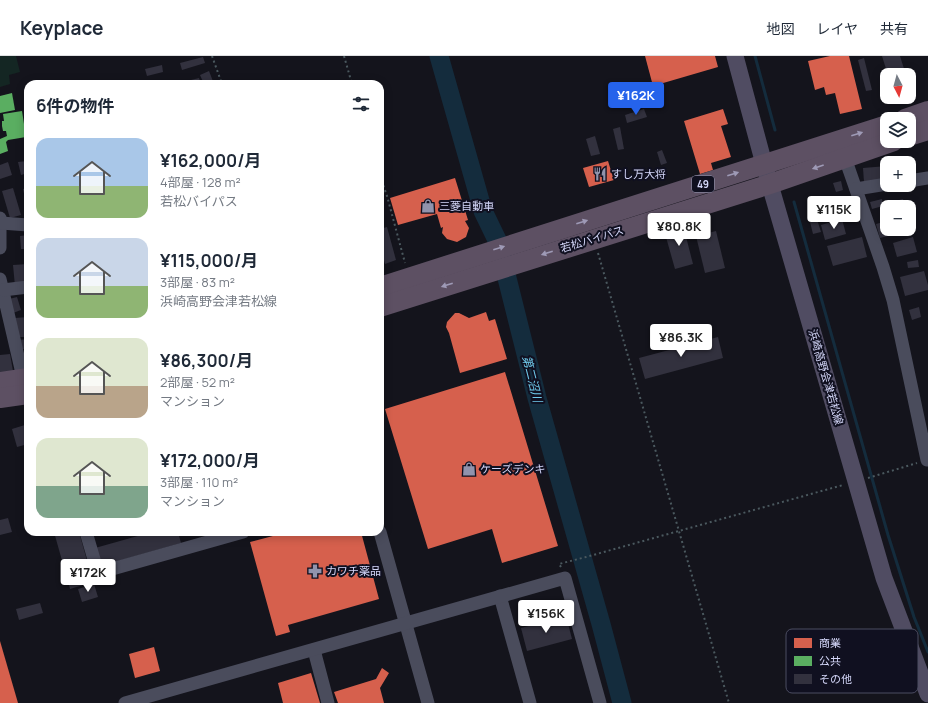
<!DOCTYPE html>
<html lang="ja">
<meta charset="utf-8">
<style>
body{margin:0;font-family:Manrope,"Noto Sans JP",sans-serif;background:#f2f2f3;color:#1f2937;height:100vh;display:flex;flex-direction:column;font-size:15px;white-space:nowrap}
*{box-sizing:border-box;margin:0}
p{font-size:13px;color:#747a83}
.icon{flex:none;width:22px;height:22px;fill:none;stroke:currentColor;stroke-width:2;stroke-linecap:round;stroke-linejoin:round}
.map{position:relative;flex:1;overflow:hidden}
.details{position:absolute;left:24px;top:24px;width:360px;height:456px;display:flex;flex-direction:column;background:#fff;border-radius:12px;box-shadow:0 2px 10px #0003}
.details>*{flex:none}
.needle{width:26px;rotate:174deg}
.buttons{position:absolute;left:880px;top:12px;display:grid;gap:8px}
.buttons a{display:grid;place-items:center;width:36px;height:36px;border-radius:8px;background:#fff;box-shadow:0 2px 10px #0003;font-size:20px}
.price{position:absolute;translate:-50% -34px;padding:0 9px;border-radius:4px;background:#fff;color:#222;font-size:13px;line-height:26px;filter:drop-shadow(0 1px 2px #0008)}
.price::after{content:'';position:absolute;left:50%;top:24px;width:12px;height:9px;margin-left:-6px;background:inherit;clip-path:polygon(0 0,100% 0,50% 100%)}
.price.current{background:#2563eb;color:#fff}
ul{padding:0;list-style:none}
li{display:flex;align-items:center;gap:12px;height:100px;padding:0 12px}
li span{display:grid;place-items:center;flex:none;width:112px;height:80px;border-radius:12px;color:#555}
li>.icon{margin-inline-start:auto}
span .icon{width:48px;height:48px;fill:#fffc;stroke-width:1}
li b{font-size:17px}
h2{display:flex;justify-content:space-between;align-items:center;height:48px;padding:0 12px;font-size:17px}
header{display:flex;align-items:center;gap:24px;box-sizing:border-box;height:56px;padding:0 20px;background:#fff;border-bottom:1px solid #e0e1e3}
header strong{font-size:19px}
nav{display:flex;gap:22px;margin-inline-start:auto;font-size:14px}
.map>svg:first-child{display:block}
.green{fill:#142623}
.shops{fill:#d6604d}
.public{fill:#5aae61}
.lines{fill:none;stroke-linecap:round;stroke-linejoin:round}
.stream{stroke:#142c3d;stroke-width:3}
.river{stroke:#142c3d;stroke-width:19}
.building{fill:#32313e}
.path{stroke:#4b595f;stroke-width:2;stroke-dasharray:2 3;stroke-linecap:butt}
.minor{stroke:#4a4c5c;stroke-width:13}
.major{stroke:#504c62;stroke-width:17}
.highway{stroke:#5d5063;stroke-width:20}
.oneway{fill:#9e9ab6}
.labels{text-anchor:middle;stroke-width:4;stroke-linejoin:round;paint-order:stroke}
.shield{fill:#101020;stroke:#999bb8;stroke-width:1}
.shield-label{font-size:10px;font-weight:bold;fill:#d4d7f9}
.poi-label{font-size:11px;fill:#d4d7f9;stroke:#101020;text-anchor:start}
.street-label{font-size:11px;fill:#d4d7f9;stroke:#101020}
.water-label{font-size:12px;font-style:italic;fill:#70cbec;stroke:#101020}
.key{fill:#101020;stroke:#4b4c61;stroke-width:1}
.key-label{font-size:11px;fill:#d4d7f9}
</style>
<header>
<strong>Keyplace</strong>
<nav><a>地図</a><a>レイヤ</a><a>共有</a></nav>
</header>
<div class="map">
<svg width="928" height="647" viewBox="0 0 928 647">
<rect width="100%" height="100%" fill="#14141c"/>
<path class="green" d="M0 0H16L20 16 9 19 10 28 0 31Z"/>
<g class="shops">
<path d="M645 0H715L718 11 653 30Z"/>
<path d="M830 0H849L862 53 840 58 835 37 826 39 824 31 815 34 808 5Z"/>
<path d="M723 53 728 68 721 70 731 101 711 107 713 114 700 118 684 65Z"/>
<path d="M608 105 614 124 589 131 583 112Z"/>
<path d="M455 122 468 164 465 165 469 172 466 181 457 186 447 183 442 177 443 171 441 172 437 158 398 169 390 142Z"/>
<path d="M486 256 489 265 495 263 507 303 460 317 449 277 446 271 447 266 455 257H459L469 262Z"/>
<path d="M505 316 558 490 502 507 492 473 428 493 385 353Z"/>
<path d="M288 476H361L379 543 288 569 290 576 276 580 250 486Z"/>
<path d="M0 586V585L18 647H0Z"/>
<path d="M154 591 160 615 135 622 129 598Z"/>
<path d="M382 612 389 617 380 632 384 647H338L334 636 376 623Z"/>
<path d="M311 617 320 647H283L278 627Z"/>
</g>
<g class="public">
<path d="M12 37 15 54 0 57V40Z"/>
<path d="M22 55 26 81 8 84 6 86 8 95 0 98V83L7 80 6 75H3L2 70V65H4L3 58Z"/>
</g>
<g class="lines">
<g class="stream">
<path d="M755 0 775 74"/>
<path d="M794 146 888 479 914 561 928 596"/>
</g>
<path class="river" d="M439 0 483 155 498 186 537 342 601 568 622 647"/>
</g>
<g class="building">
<path d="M882 0H900L906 19H888Z"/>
<path d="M203 1 205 7 182 14 180 7Z"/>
<path d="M864 2 872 34 866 35 858 4Z"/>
<path d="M162 9 163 16 147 20 145 13Z"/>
<path d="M209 15 214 28H204L200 19Z"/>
<path d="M199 22 201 28H179V27Z"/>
<path d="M644 53 647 61 627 67 625 59Z"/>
<path d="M620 71 624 93 618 94 613 73Z"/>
<path d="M595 80 600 98 591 100 586 83Z"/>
<path d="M25 92H28V117L21 119 18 106 27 105Z"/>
<path d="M662 94 667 107 661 109 657 96Z"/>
<path d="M8 106 12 119 0 123V109Z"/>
<path d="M887 110V123L864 126 863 112Z"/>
<path d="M841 125 843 134 836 136 833 127Z"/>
<path d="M13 132 21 159 10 162 2 135Z"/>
<path d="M28 132V147H26L23 133Z"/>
<path d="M848 140 852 156 842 159 838 143Z"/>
<path d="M882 143 883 150 872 153 870 146Z"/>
<path d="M903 143 905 151H888L887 147Z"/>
<path d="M28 150V159L25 160 24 151Z"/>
<path d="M911 158 915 173 880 182 876 168 887 165V173H909V159Z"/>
<path d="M816 160 821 176 813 178 809 162Z"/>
<path d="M842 163 846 178 825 184 821 169Z"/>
<path d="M683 169 693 208 675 213 664 174Z"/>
<path d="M387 171 396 204 385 208 380 191V173Z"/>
<path d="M716 175 725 212 705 217 696 180Z"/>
<path d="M28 179V193H21L20 180Z"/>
<path d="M862 181 867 201 833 210 827 190Z"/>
<path d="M913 181 917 196 897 201 893 187Z"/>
<path d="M918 204 919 211 908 212 907 206Z"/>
<path d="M28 208V228L15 230 13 209Z"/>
<path d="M924 215 928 229V234L905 240 900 221Z"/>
<path d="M17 241 21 254 13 257 9 243Z"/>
<path d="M919 251 921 261 912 264 909 254Z"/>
<path d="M28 261V281H17L15 262Z"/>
<path d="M718 281 723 302 645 323 639 302Z"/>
<path d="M28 283V293H18V284Z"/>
<path d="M10 298 13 315 0 317V299Z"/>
<path d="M28 368V388L17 391 12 373Z"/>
<path d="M8 462 12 476 0 479V464Z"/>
<path d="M54 476H79L93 526 70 533Z"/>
<path d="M152 476H178L181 487 101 510 95 492Z"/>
<path d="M94 528 98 541 82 546 78 533Z"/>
<path d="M40 547 43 557 19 564 16 553Z"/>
<path d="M566 560 572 583 527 595 521 572Z"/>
</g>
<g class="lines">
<g class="path">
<path d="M212 0 222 28"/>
<path d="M344 0 352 28"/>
<path d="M380 120 387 140 405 207"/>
<path d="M598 197 729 647"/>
<path d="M868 422 917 407"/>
<path d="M561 511 559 508 586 501 843 429"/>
</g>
<g class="minor">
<path d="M845 102 883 211 893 244 927 404"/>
<path d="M909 125 928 122"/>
<path d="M856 133 887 128"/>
<path d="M0 162V192"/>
<path d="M1 167 28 169"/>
<path d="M0 223 25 330"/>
<path d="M3 234 28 231"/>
<path d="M86 476 98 517 243 476"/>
<path d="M380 476 428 647"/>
<path d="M500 540 530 647"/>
<path d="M314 594 328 647"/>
<path d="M125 647 565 522 600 647"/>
</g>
<path class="major" d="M735 0 764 108 884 522 928 638"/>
<g class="highway">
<path d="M905 63 928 55"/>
<path d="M909 80 928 74"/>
<path d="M380 231 887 69"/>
<path d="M380 251 770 128 894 85"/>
<path d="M0 326 28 322"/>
<path d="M0 342 28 338"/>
</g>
</g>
<defs><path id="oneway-solid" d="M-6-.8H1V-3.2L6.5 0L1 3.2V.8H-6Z"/></defs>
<g class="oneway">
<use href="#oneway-solid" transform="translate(857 78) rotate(-18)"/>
<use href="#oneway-solid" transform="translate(818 111) rotate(161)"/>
<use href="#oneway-solid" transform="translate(733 118) rotate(-18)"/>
<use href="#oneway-solid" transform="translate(582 166) rotate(-18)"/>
<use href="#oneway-solid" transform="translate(499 192) rotate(-18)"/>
<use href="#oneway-solid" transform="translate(547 197) rotate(163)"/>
<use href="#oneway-solid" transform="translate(447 229) rotate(163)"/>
</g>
<defs>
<g id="restaurant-bare" transform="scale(1.08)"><path d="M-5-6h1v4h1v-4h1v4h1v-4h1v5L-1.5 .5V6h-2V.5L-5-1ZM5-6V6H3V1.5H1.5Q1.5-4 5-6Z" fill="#9193ac" stroke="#101020" stroke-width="2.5" paint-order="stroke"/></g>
<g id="shop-bare" transform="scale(1.08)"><path d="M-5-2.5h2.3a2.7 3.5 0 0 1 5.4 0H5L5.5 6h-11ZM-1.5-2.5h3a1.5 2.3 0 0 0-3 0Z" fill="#9193ac" stroke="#101020" stroke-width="2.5" paint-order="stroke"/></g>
<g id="pharmacy-bare" transform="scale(1.08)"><path d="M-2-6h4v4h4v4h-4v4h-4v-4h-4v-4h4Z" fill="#9193ac" stroke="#101020" stroke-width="2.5" paint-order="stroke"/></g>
</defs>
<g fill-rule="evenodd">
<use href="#restaurant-bare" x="600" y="118"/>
<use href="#shop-bare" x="428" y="150"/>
<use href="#shop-bare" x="469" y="413"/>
<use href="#pharmacy-bare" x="315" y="515"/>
</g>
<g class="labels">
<rect class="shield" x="692" y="120" width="22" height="16" rx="3"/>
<g class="shield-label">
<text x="703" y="132">49</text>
</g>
<g class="poi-label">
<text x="611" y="122">すし万大将</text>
<text x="439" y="154">三菱自動車</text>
<text x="480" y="417">ケーズデンキ</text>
<text x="326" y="519">カワチ薬品</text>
</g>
<g class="street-label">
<text transform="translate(592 183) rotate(-17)" y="4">若松バイパス</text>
<text transform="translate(826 321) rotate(74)" y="4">浜崎高野会津若松線</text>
</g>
<g class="water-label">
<text transform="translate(532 323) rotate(76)" y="4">第二沼川</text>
</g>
</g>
<rect x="786" y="573" width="132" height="64" rx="6" class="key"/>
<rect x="794" y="582" width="18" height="10" fill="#d6604d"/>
<rect x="794" y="600" width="18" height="10" fill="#5aae61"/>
<rect x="794" y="618" width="18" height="10" fill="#32313e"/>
<g class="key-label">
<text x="819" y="591">商業</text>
<text x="819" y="609">公共</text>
<text x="819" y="627">その他</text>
</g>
</svg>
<div class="buttons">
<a><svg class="needle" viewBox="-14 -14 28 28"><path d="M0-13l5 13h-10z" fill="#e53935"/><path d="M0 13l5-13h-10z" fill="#747a83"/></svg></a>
<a><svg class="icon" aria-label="layers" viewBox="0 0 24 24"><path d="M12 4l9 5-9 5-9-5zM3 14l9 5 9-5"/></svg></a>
<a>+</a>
<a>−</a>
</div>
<b class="price current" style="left:636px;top:60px">¥162K</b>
<b class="price" style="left:834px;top:174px">¥115K</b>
<b class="price" style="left:679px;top:191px">¥80.8K</b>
<b class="price" style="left:681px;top:302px">¥86.3K</b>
<b class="price" style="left:88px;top:537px">¥172K</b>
<b class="price" style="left:546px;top:578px">¥156K</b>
<section class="details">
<h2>6件の物件<svg class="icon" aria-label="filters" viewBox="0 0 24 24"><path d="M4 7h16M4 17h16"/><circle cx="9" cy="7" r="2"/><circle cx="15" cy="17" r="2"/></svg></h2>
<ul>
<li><span style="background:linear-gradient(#a9c7e8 60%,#8fb573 0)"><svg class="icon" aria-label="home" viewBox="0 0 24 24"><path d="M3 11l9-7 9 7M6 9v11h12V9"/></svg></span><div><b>¥162,000/月</b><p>4部屋 · 128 m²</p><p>若松バイパス</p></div></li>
<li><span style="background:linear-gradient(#c9d6e8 60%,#8fb573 0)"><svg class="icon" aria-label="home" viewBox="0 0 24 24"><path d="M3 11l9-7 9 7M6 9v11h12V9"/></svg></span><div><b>¥115,000/月</b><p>3部屋 · 83 m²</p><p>浜崎高野会津若松線</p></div></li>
<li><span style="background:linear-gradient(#dfe7d0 60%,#b9a48a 0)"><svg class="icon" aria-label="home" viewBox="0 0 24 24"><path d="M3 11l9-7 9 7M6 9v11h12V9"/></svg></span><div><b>¥86,300/月</b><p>2部屋 · 52 m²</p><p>マンション</p></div></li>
<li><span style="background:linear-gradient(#dfe7d0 60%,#7fa58c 0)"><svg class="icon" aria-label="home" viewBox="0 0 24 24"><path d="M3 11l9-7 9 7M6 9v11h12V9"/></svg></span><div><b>¥172,000/月</b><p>3部屋 · 110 m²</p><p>マンション</p></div></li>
</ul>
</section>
</div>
